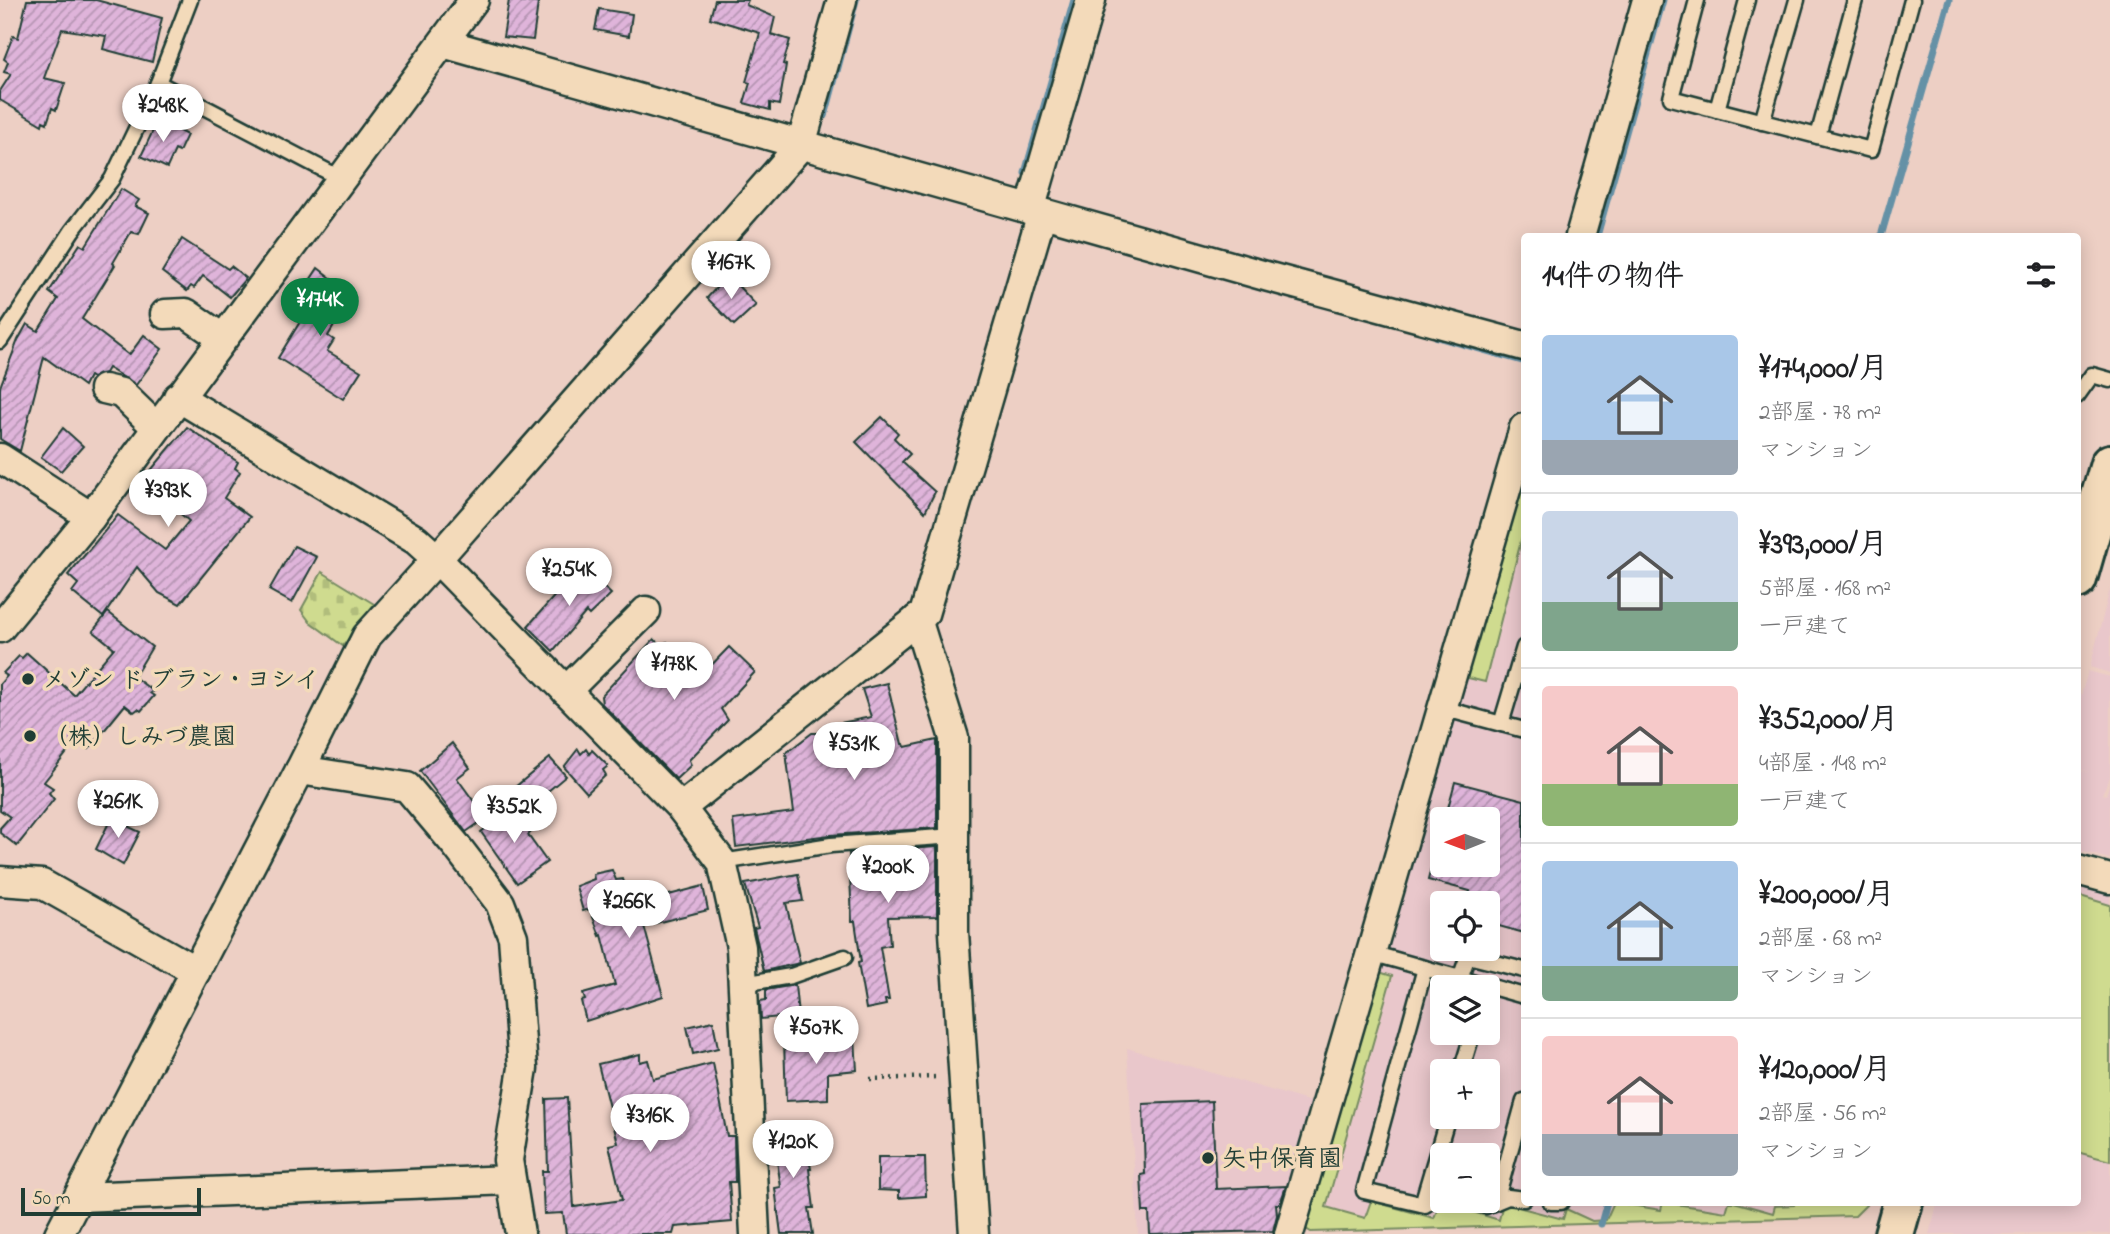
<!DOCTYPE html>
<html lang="ja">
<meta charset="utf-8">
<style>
body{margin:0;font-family:"Indie Flower","Klee One",sans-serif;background:#f2f2f2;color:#202124;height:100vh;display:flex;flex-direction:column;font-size:26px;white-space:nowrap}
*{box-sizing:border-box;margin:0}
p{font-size:23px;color:#757577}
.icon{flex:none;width:38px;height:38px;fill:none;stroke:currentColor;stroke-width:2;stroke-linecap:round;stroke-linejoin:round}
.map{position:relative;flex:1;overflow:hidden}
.side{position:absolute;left:1521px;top:233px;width:560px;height:973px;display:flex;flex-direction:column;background:#fff;border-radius:7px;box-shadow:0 4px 18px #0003}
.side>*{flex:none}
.needle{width:46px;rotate:269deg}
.controls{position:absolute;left:1430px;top:807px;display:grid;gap:14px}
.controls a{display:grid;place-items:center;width:70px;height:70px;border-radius:7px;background:#fff;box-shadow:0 4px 18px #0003;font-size:35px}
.scale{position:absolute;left:21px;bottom:18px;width:180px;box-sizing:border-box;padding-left:7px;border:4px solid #1f3d34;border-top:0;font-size:19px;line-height:24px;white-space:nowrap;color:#1f3d34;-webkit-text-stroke:5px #f3daba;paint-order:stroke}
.price{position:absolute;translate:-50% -60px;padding:0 16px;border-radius:24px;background:#fff;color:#222;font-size:23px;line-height:46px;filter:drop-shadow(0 2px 4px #0008)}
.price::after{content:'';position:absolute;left:50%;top:42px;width:21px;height:16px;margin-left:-10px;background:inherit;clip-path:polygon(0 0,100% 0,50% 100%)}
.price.active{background:#0b8043;color:#fff}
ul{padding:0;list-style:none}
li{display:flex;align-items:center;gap:21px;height:175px;padding:0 21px}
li+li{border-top:2px solid #e0e0e0}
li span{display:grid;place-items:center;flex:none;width:196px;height:140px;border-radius:7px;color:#555}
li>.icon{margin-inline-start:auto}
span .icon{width:84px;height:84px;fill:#fffc;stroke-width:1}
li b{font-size:30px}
h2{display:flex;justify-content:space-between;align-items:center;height:84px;padding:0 21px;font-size:30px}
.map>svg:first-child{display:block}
.built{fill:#e9c7cb;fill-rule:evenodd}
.grass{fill:#cfdb8f;stroke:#778c62;stroke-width:2}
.cemetery{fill:url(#cemetery-stones);stroke:#778c62;stroke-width:2}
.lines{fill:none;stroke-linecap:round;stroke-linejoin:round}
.stream{stroke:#6591a6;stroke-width:7}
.building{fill:url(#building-hatch);stroke:#1f3d34;stroke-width:2}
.lane-casing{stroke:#1f3d34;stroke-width:19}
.street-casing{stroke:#1f3d34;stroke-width:33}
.secondary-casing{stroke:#1f3d34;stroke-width:44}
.path{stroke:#1f3d34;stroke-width:4.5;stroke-dasharray:2 5;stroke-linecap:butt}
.lane{stroke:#f3daba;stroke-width:14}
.street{stroke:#f3daba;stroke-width:28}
.secondary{stroke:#f3daba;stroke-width:38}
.poi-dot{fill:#1f3d34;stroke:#f3daba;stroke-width:2.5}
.labels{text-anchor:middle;stroke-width:7;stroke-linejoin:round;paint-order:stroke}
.poi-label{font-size:24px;font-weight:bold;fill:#1f3d34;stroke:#f3daba;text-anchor:start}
</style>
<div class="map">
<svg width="2110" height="1234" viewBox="0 0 2110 1234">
<defs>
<pattern id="cemetery-stones" width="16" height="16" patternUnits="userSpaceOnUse" patternTransform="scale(1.75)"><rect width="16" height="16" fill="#cfdb8f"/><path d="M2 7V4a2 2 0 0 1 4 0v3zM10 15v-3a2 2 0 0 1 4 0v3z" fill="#b1bd7c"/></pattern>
<pattern id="building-hatch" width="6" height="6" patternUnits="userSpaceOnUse" patternTransform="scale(1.75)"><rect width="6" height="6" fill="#dfb4da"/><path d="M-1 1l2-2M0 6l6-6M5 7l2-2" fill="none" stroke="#b494b2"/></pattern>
</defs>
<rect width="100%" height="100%" fill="#edcfc4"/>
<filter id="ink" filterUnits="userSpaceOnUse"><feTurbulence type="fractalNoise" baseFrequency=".0143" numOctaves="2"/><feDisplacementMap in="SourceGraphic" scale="14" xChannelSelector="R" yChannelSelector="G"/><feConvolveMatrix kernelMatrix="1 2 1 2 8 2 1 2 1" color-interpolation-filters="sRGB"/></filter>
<g filter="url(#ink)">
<g class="built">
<path d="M1524 466V1202H1869L1860 1210 1311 1232 1306 1229ZM1442 819H1488V864H1442ZM1442 903H1488V948H1442ZM1442 987H1488V1032H1442ZM1442 1071H1488V1116H1442ZM1442 1155H1488V1200H1442Z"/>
<path d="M2110 589V673L2090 667Z"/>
<path d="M2088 671 2110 677V777L2102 794 2106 795 2110 783V859L2077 850V770L2089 772 2077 769V709Z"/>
<path d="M2077 883 2110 892V1234H1929L1938 1202H2077Z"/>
<path d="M1127 1048 1318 1104 1283 1234H1138Z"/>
</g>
<g class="grass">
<path d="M1524 462V529L1485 682 1464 677Z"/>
<path d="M2077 895 2110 905V1161L2077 1152Z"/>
<path d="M1379 972 1392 976 1326 1207 1365 1218 1371 1201 1434 1218 1440 1202 1499 1220 1503 1203 1563 1219 1566 1209 1592 1221 1606 1220 1614 1202 1661 1210 1663 1202 1726 1212 1729 1202H1734L1773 1213 1775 1206 1794 1205 1795 1202 1822 1204 1869 1202 1855 1216 1311 1232 1306 1229Z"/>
</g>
<path class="cemetery" d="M322 572 374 604 343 646 310 622 301 610Z"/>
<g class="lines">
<g class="stream">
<path d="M825 116 856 0"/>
<path d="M1025 173 1074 0"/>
<path d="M1597 236 1663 0"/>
<path d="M1881 236 1949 0"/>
<path d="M1437 337 1522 361"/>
<path d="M1601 1224 1607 1202"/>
</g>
</g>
<g class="building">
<path d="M27 0H96L162 18 152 62 103 49 106 36 62 29 44 78 65 83 56 110 52 108 47 123 43 121 42 125 0 100V91L11 74 4 72 8 62 4 59 13 36 18 38Z"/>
<path d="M509 0 538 3 533 40 503 37Z"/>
<path d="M715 0H748L746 5 775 17 771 34 790 40 783 64 786 65 779 105 770 103V110L744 103 750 83 746 82 760 33 710 18Z"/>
<path d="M599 9 632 14 629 36 595 30Z"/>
<path d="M158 120 187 135 179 152 175 150 167 168 141 156Z"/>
<path d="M121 189 139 200 135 206 149 213 139 234 131 232 113 263 115 265 82 319 129 355 144 335 162 349 136 385 108 368 105 373 92 378 89 376 84 386 44 357 20 451 0 439V387L18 340 27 324 38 331 58 299 49 292 80 244 85 247Z"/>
<path d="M182 239 228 269 231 266 246 278 230 297 203 276 194 288 191 286 187 291 162 272Z"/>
<path d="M318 268 344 288 337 297 347 304 328 336 334 340 327 351 361 371 343 399 278 358 312 302 301 294Z"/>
<path d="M728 275 756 305 734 325 707 298Z"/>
<path d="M882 417 898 433 894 438 910 454 902 462 935 492 925 512 856 442Z"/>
<path d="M187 427 238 462 235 468 240 472 224 498 250 517 180 604 159 593 137 567 103 617 72 592 78 584 68 575 118 515 165 550 189 521 142 481Z"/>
<path d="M63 428 83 446 61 471 41 457Z"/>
<path d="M294 546 317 557 292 603 269 590Z"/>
<path d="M581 566 611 594 589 615 586 612 553 651 528 626Z"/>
<path d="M108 612 152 647 134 677 153 691 150 693 154 696 141 711 138 709 134 712 125 705 89 749 77 740 44 782 53 788 49 793 54 799 17 846 0 833V828L10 817 0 810V684L7 676 3 673 19 656 22 658 27 653 74 695 114 648 93 631Z"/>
<path d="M654 639 660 645 667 642 700 677 729 647 755 672 721 709 728 720 689 760 691 765 676 779 602 704 601 696Z"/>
<path d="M887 683 902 744H904L905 747 937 740V828L830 835 736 847 733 820 794 812 786 753 812 733H841L840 723 871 717 862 689Z"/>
<path d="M452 743 470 768 457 778 486 818 466 832 420 771Z"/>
<path d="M578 749 581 754 586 749 589 754 592 750 608 766 603 770 606 775 587 793 564 767Z"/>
<path d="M550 758 566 776 529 807 514 788Z"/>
<path d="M1455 782 1524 800V933L1488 923V903H1468L1470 891 1428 880 1432 864H1488V819H1445Z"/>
<path d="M515 806 533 830 528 835 547 862 517 883 481 832Z"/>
<path d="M113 814 130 823 129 827 140 832 123 865 96 849Z"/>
<path d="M937 847V916L888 917 890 945 880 947 889 1000H885L886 1005 866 1009 858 963 861 962 855 921H852L849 853Z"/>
<path d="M612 870 616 880 623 879 631 905 703 886 708 910 644 926 663 996 586 1021 581 1001 585 1000 583 994 615 985 602 935 600 936 590 909 583 911 576 886 594 879 593 874Z"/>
<path d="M798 874 803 901 786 903 800 963 764 971 754 928 758 927 745 884Z"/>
<path d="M795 985 798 1015 761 1019 760 1001 766 1000V990Z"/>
<path d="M713 1021 718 1048 693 1054 687 1027Z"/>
<path d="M855 1038 857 1070 828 1073V1099L786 1101 784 1041Z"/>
<path d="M640 1054V1062L648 1060 653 1079 713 1063 727 1136H734L735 1182H729L732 1222 675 1227 673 1234H566L563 1213 544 1214 542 1171H548L546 1099 567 1098 574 1207 622 1200 609 1145 618 1143 598 1064Z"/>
<path d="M1212 1101 1216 1189 1286 1186 1280 1204H1276L1277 1215 1273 1231 1150 1234 1149 1212H1143L1141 1175 1145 1174 1143 1104Z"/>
<path d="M803 1126 811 1169H809L814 1208H809L813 1234H781L775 1188 781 1187 775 1148 768 1149 767 1131Z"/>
<path d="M878 1157H925L926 1196 899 1198V1191L878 1190Z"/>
</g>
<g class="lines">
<g class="lane-casing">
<g id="lane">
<path d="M1697 0 1671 98 1871 150 1912 0"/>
<path d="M158 83 342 179"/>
<path d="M1717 110 1747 0"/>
<path d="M1762 122 1797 0"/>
<path d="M1818 136 1855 0"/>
<path d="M0 341 72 231 112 179 158 83 190 0"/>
<path d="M2077 396 2092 375 2110 380"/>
<path d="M1442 708 1524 730"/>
<path d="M1501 724 1524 647"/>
<path d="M722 862 831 845 954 836"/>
<path d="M1371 953 1524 996"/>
<path d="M1425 968 1364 1191 1425 1205 1442 1193"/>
<path d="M1460 978 1468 956 1524 970"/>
<path d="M743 984 791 976 845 957"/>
<path d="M1461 1071 1473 1032"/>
<path d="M1467 1200 1486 1206 1508 1197 1524 1199"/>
<path d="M1496 1202 1524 1101"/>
<path d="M1551 1202H1561"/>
<path d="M1422 1204 1448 1116"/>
</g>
</g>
<g class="street-casing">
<g id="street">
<path d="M443 43 1269 277 1524 346"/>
<path d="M1030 210 1091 0"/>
<path d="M1580 236 1647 0"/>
<path d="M165 314 186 313 222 338"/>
<path d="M104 389 121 393 156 427"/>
<path d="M178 397 416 540 437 559 681 808 722 862 741 947 755 1234"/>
<path d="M0 458 91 517"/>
<path d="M917 619 954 738V932L974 1234"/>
<path d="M0 628 91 517 474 0"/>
<path d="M566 691 646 611"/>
<path d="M300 770 407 787 455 844 500 903 513 937 523 1068 508 1160 520 1234"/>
<path d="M681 808 924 614 1042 213"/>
<path d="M2077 870 2110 879"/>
<path d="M0 881 42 884 196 971"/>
<path d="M79 1197 510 1180"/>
<path d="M59 1234 300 770 367 636 437 559 801 145 842 0"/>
<path d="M1289 1234 1524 428"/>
</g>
</g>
<g class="secondary-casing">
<g id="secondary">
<path d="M2077 579 2110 464"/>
<path d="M1894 1234 1903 1202"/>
</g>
</g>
<path class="path" d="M870 1079 938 1077"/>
<use href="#lane" class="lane"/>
<use href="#street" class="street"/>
<use href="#secondary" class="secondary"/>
</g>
</g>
<g class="poi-dot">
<circle cx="28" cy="679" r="7"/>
<circle cx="30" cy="736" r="7"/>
<circle cx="1208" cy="1158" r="7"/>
</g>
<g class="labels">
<g class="poi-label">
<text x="42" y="687">メゾン ド ブラン・ヨシイ</text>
<text x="44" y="744">（株）しみづ農園</text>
<text x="1222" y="1166">矢中保育園</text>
</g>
</g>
</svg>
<div class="controls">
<a><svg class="needle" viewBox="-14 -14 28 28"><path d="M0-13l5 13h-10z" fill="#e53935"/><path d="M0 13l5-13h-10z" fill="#757577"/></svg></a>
<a><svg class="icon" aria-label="locate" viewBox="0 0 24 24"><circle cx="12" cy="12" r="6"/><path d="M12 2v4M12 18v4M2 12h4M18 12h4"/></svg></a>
<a><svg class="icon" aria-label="layers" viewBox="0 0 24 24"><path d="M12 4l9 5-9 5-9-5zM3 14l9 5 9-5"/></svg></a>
<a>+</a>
<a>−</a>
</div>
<div class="scale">50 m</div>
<b class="price" style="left:163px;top:144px">¥248K</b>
<b class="price" style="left:731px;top:301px">¥167K</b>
<b class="price active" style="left:320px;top:338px">¥174K</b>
<b class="price" style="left:168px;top:529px">¥393K</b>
<b class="price" style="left:569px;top:608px">¥254K</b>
<b class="price" style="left:674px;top:702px">¥178K</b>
<b class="price" style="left:854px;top:782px">¥531K</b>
<b class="price" style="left:118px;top:840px">¥261K</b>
<b class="price" style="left:514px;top:845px">¥352K</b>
<b class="price" style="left:888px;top:905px">¥200K</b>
<b class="price" style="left:629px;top:940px">¥266K</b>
<b class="price" style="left:816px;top:1066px">¥507K</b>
<b class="price" style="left:650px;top:1154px">¥316K</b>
<b class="price" style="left:793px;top:1180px">¥120K</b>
<section class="side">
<h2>14件の物件<svg class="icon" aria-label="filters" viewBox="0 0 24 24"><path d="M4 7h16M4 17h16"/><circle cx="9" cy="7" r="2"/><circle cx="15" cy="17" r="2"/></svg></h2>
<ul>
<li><span style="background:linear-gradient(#a9c7e8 75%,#9aa5b1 0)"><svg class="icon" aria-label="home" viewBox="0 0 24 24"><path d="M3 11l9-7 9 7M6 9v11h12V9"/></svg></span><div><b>¥174,000/月</b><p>2部屋 · 78 m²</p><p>マンション</p></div></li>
<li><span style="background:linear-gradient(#c9d6e8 65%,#7fa58c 0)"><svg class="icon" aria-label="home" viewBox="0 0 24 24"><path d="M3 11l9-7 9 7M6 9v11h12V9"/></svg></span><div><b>¥393,000/月</b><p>5部屋 · 168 m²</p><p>一戸建て</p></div></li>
<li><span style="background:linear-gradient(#f6c9c9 70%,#8fb573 0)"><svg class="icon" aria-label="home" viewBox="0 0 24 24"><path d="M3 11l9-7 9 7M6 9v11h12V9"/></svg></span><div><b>¥352,000/月</b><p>4部屋 · 148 m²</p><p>一戸建て</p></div></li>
<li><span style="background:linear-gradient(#a9c7e8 75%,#7fa58c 0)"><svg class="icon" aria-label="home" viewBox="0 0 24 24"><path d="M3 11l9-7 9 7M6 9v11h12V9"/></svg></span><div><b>¥200,000/月</b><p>2部屋 · 68 m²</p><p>マンション</p></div></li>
<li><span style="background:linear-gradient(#f6c9c9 70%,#9aa5b1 0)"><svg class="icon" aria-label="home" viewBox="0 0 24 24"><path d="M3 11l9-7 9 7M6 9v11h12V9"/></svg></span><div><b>¥120,000/月</b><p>2部屋 · 56 m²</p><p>マンション</p></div></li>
</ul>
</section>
</div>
